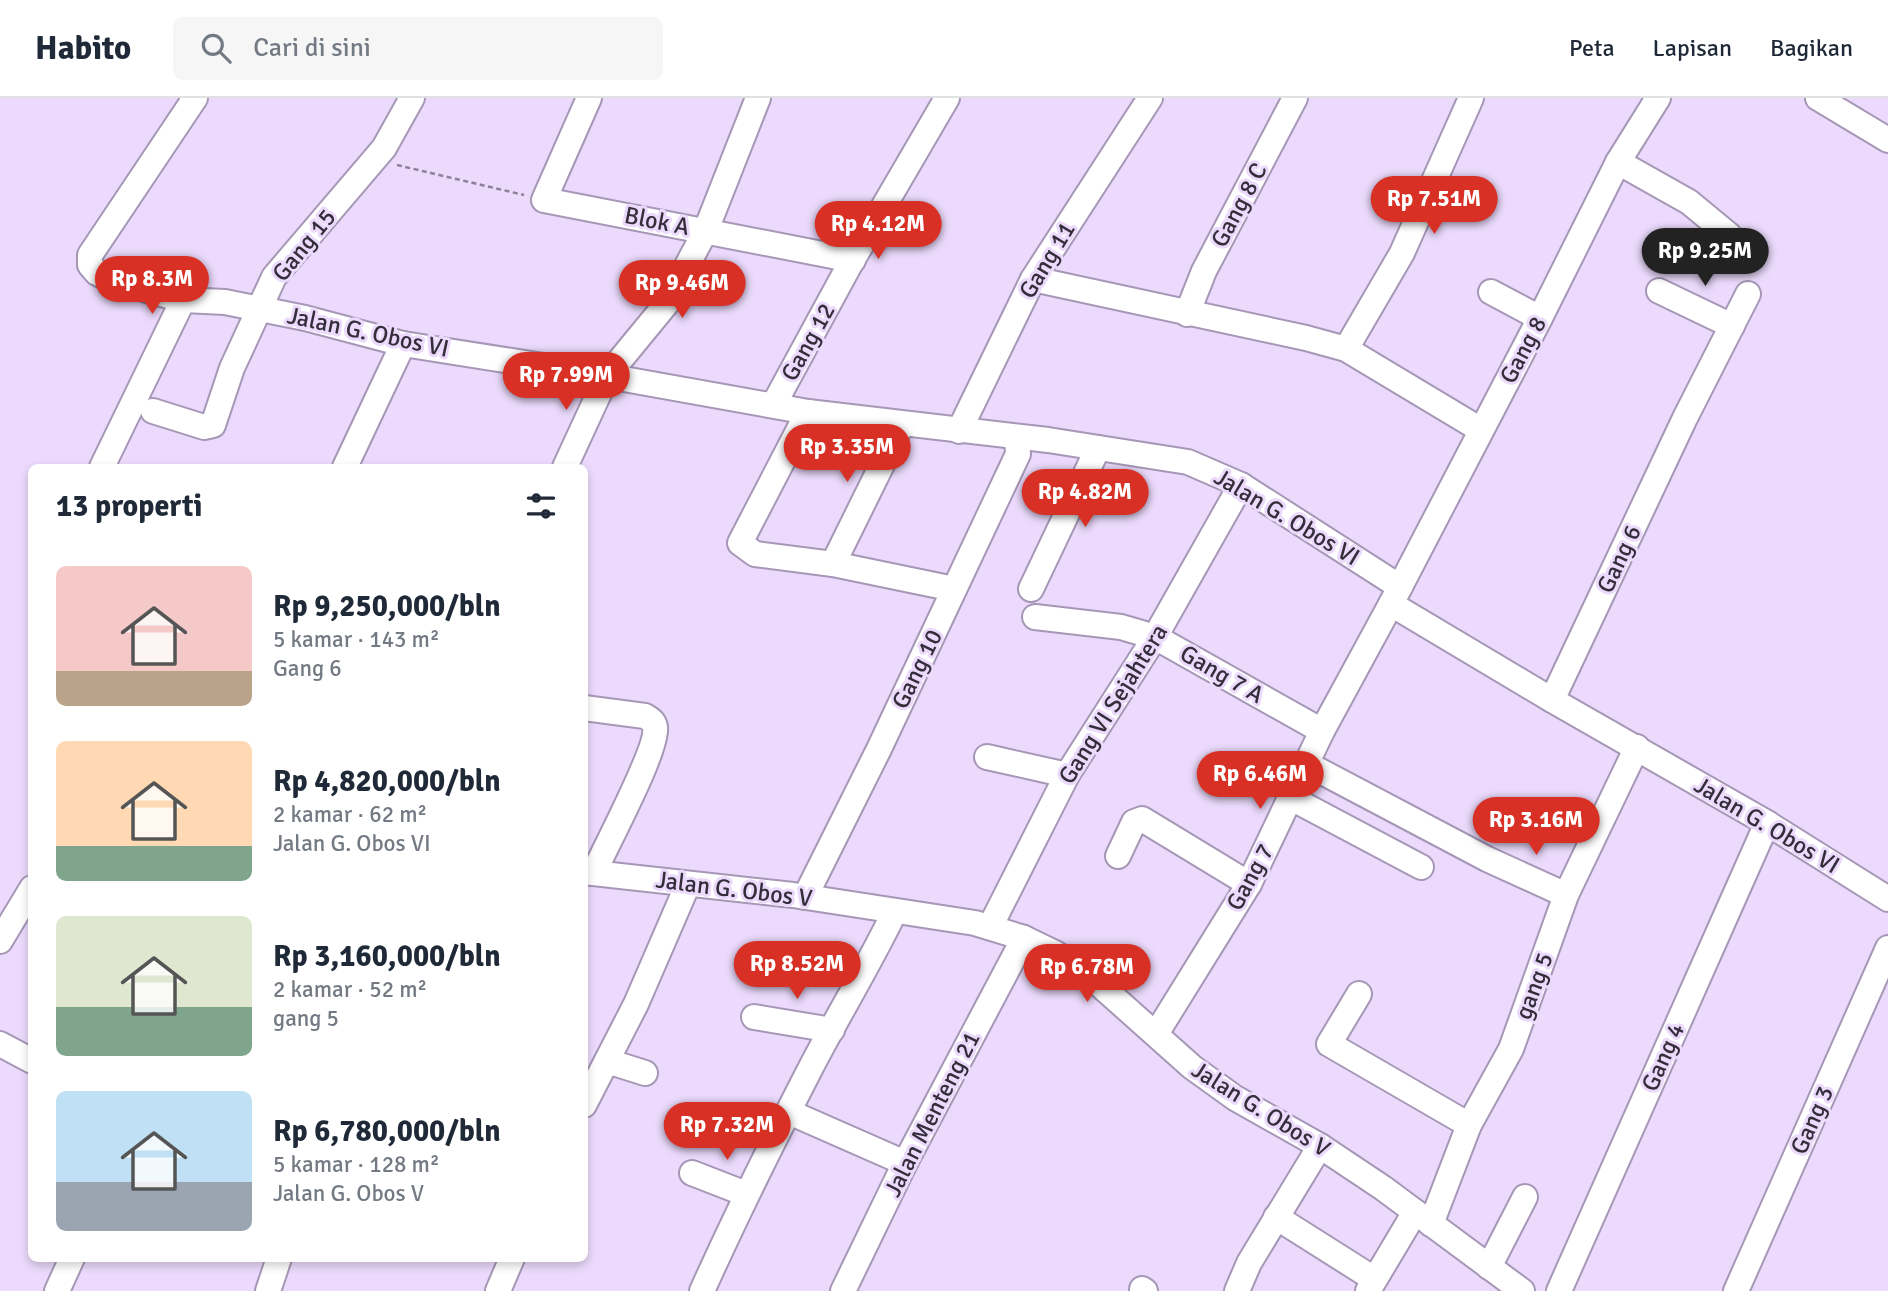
<!DOCTYPE html>
<html lang="id">
<meta charset="utf-8">
<style>
body{margin:0;font-family:Signika,sans-serif;background:#f6f6f7;color:#1f2937;height:100vh;display:flex;flex-direction:column;font-size:26px;white-space:nowrap}
*{box-sizing:border-box;margin:0}
p{font-size:23px;color:#747a83}
.icon{flex:none;width:38px;height:38px;fill:none;stroke:currentColor;stroke-width:2;stroke-linecap:round;stroke-linejoin:round}
.map{position:relative;flex:1;overflow:hidden}
.sheet{position:absolute;left:28px;top:366px;width:560px;height:798px;display:flex;flex-direction:column;background:#fff;border-radius:10px;box-shadow:0 4px 10px #0003}
.sheet>*{flex:none}
.price{position:absolute;translate:-50% -60px;padding:0 16px;border-radius:24px;background:#d93025;color:#fff;font-size:23px;line-height:46px;filter:drop-shadow(0 2px 4px #0008)}
.price::after{content:'';position:absolute;left:50%;top:42px;width:21px;height:16px;margin-left:-10px;background:inherit;clip-path:polygon(0 0,100% 0,50% 100%)}
.price.selected{background:#222;color:#fff}
ul{padding:0;list-style:none}
li{display:flex;align-items:center;gap:21px;height:175px;padding:0 28px}
li span{display:grid;place-items:center;flex:none;width:196px;height:140px;border-radius:10px;color:#555}
li>.icon{margin-inline-start:auto}
span .icon{width:84px;height:84px;fill:#fffc;stroke-width:1}
li b{font-size:30px}
h2{display:flex;justify-content:space-between;align-items:center;height:84px;padding:0 28px;font-size:30px}
header{display:flex;align-items:center;gap:42px;box-sizing:border-box;height:98px;padding:0 35px;background:#fff;border-bottom:2px solid #e0e1e3}
header strong{font-size:33px}
nav{display:flex;gap:38px;margin-inline-start:auto;font-size:24px}
.search{width:490px;height:63px;background:#f6f6f7;display:flex;align-items:center;gap:18px;box-sizing:border-box;padding:0 24px;border-radius:10px;color:#747a83;font-size:26px}
.map>svg:first-child{display:block}
.lines{fill:none;stroke-linecap:round;stroke-linejoin:round}
.minor-casing{stroke:#a697b6;stroke-width:28}
.path{stroke:#8d8199;stroke-width:2.5;stroke-dasharray:5 3.5;stroke-linecap:butt}
.minor{stroke:#fff;stroke-width:24}
.labels{text-anchor:middle;stroke-width:6;stroke-linejoin:round;paint-order:stroke}
.street-label{font-size:24px;fill:#342d3a;stroke:#ebdafc}
</style>
<header>
<strong>Habito</strong>
<div class="search"><svg class="icon" aria-label="search" viewBox="0 0 24 24"><circle cx="10" cy="10" r="6"/><path d="M15 15l6 6"/></svg>Cari di sini</div>
<nav><a>Peta</a><a>Lapisan</a><a>Bagikan</a></nav>
</header>
<div class="map">
<svg width="1888" height="1193" viewBox="0 0 1888 1193">
<rect width="100%" height="100%" fill="#ebdafc"/>
<g class="lines">
<g class="minor-casing">
<g id="minor">
<path d="M195 0 90 157V167L97 175 114 183 183 202 225 204 305 220 403 246 607 278 808 314 1048 342 1188 364 1241 387 1400 489"/>
<path d="M589 0 544 102 853 162"/>
<path d="M1818 0 1888 42"/>
<path d="M1618 64 1689 104 1729 137"/>
<path d="M1033 181 1306 240 1346 251 1481 332"/>
<path d="M1659 193 1732 228"/>
<path d="M1491 194 1540 220"/>
<path d="M1187 216 1204 173 1295 0"/>
<path d="M1346 251 1402 155 1471 0"/>
<path d="M774 306 849 168 947 0"/>
<path d="M153 313 204 329 213 327 232 270 274 179 384 50 412 0"/>
<path d="M808 314 740 445 755 456 833 466 954 491"/>
<path d="M959 333 1033 181 1150 0"/>
<path d="M102 369 183 202"/>
<path d="M345 369 403 246"/>
<path d="M565 369 607 278 667 205 706 132 758 0"/>
<path d="M833 466 902 326"/>
<path d="M1031 491 1098 350"/>
<path d="M1391 506 1552 602 1767 725 1888 801"/>
<path d="M1035 519 1121 529 1155 539 1322 633"/>
<path d="M1552 602 1685 320 1748 196"/>
<path d="M584 610 645 618C650 621 654 623 655 629 659 650 605 749 594 775"/>
<path d="M987 659 1067 677"/>
<path d="M1307 666 1487 761 1566 797"/>
<path d="M1291 700 1421 769"/>
<path d="M1118 758 1134 724 1142 721 1249 786"/>
<path d="M584 774 793 797 975 825 1024 840 1055 855 1091 879 1192 969 1235 1000 1320 1048 1383 1090 1522 1193"/>
<path d="M805 799 879 651 1018 356 1017 339"/>
<path d="M990 829 1067 677 1155 539 1241 387"/>
<path d="M0 843 32 790"/>
<path d="M1359 896 1329 946 1469 1027"/>
<path d="M754 919 832 932"/>
<path d="M1156 936 1249 786 1322 633 1391 506 1540 220 1618 64 1658 0"/>
<path d="M0 946 32 963"/>
<path d="M607 963 645 975"/>
<path d="M584 1007 636 906 688 786"/>
<path d="M789 1014 905 1065"/>
<path d="M692 1075 746 1096"/>
<path d="M1276 1119 1374 1181"/>
<path d="M1431 1126 1469 1027 1511 951 1566 797 1637 649"/>
<path d="M1489 1169 1525 1099"/>
<path d="M1142 1191 1145 1193"/>
<path d="M57 1193 72 1160"/>
<path d="M268 1193 279 1160"/>
<path d="M498 1193 512 1160"/>
<path d="M702 1193C735 1120 770 1049 807 977 835 922 868 869 895 813"/>
<path d="M843 1193 905 1065 1024 840"/>
<path d="M1237 1193 1249 1165 1320 1048"/>
<path d="M1368 1193 1415 1114"/>
<path d="M1559 1193 1767 725"/>
<path d="M1736 1193 1888 850"/>
</g>
</g>
<path class="path" d="M397 67 524 97"/>
<use href="#minor" class="minor"/>
</g>
<g class="labels">
<g class="street-label">
<text transform="translate(1239 107) rotate(-62)" y="8">Gang 8 C</text>
<text transform="translate(657 123) rotate(11)" y="8">Blok A</text>
<text transform="translate(304 147) rotate(-51)" y="8">Gang 15</text>
<text transform="translate(1047 162) rotate(-59)" y="8">Gang 11</text>
<text transform="translate(368 234) rotate(12)" y="8">Jalan G. Obos VI</text>
<text transform="translate(808 244) rotate(-61)" y="8">Gang 12</text>
<text transform="translate(1523 252) rotate(-62)" y="8">Gang 8</text>
<text transform="translate(1287 419) rotate(31)" y="8">Jalan G. Obos VI</text>
<text transform="translate(1619 461) rotate(-65)" y="8">Gang 6</text>
<text transform="translate(917 571) rotate(-64)" y="8">Gang 10</text>
<text transform="translate(1222 576) rotate(30)" y="8">Gang 7 A</text>
<text transform="translate(1113 606) rotate(-58)" y="8">Gang VI Sejahtera</text>
<text transform="translate(1767 727) rotate(31)" y="8">Jalan G. Obos VI</text>
<text transform="translate(1250 779) rotate(-61)" y="8">Gang 7</text>
<text transform="translate(734 791) rotate(7)" y="8">Jalan G. Obos V</text>
<text transform="translate(1534 888) rotate(-70)" y="8">gang 5</text>
<text transform="translate(1663 959) rotate(-66)" y="8">Gang 4</text>
<text transform="translate(1261 1011) rotate(32)" y="8">Jalan G. Obos V</text>
<text transform="translate(932 1016) rotate(-63)" y="8">Jalan Menteng 21</text>
<text transform="translate(1812 1022) rotate(-66)" y="8">Gang 3</text>
</g>
</g>
</svg>
<b class="price" style="left:1434px;top:138px">Rp 7.51M</b>
<b class="price" style="left:878px;top:163px">Rp 4.12M</b>
<b class="price selected" style="left:1705px;top:190px">Rp 9.25M</b>
<b class="price" style="left:152px;top:218px">Rp 8.3M</b>
<b class="price" style="left:682px;top:222px">Rp 9.46M</b>
<b class="price" style="left:566px;top:314px">Rp 7.99M</b>
<b class="price" style="left:847px;top:386px">Rp 3.35M</b>
<b class="price" style="left:1085px;top:431px">Rp 4.82M</b>
<b class="price" style="left:1260px;top:713px">Rp 6.46M</b>
<b class="price" style="left:1536px;top:759px">Rp 3.16M</b>
<b class="price" style="left:797px;top:903px">Rp 8.52M</b>
<b class="price" style="left:1087px;top:906px">Rp 6.78M</b>
<b class="price" style="left:727px;top:1064px">Rp 7.32M</b>
<section class="sheet">
<h2>13 properti<svg class="icon" aria-label="filters" viewBox="0 0 24 24"><path d="M4 7h16M4 17h16"/><circle cx="9" cy="7" r="2"/><circle cx="15" cy="17" r="2"/></svg></h2>
<ul>
<li><span style="background:linear-gradient(#f6c9c9 75%,#b9a48a 0)"><svg class="icon" aria-label="home" viewBox="0 0 24 24"><path d="M3 11l9-7 9 7M6 9v11h12V9"/></svg></span><div><b>Rp 9,250,000/bln</b><p>5 kamar · 143 m²</p><p>Gang 6</p></div></li>
<li><span style="background:linear-gradient(#ffd9b3 75%,#7fa58c 0)"><svg class="icon" aria-label="home" viewBox="0 0 24 24"><path d="M3 11l9-7 9 7M6 9v11h12V9"/></svg></span><div><b>Rp 4,820,000/bln</b><p>2 kamar · 62 m²</p><p>Jalan G. Obos VI</p></div></li>
<li><span style="background:linear-gradient(#dfe7d0 65%,#7fa58c 0)"><svg class="icon" aria-label="home" viewBox="0 0 24 24"><path d="M3 11l9-7 9 7M6 9v11h12V9"/></svg></span><div><b>Rp 3,160,000/bln</b><p>2 kamar · 52 m²</p><p>gang 5</p></div></li>
<li><span style="background:linear-gradient(#bfe0f5 65%,#9aa5b1 0)"><svg class="icon" aria-label="home" viewBox="0 0 24 24"><path d="M3 11l9-7 9 7M6 9v11h12V9"/></svg></span><div><b>Rp 6,780,000/bln</b><p>5 kamar · 128 m²</p><p>Jalan G. Obos V</p></div></li>
</ul>
</section>
</div>
